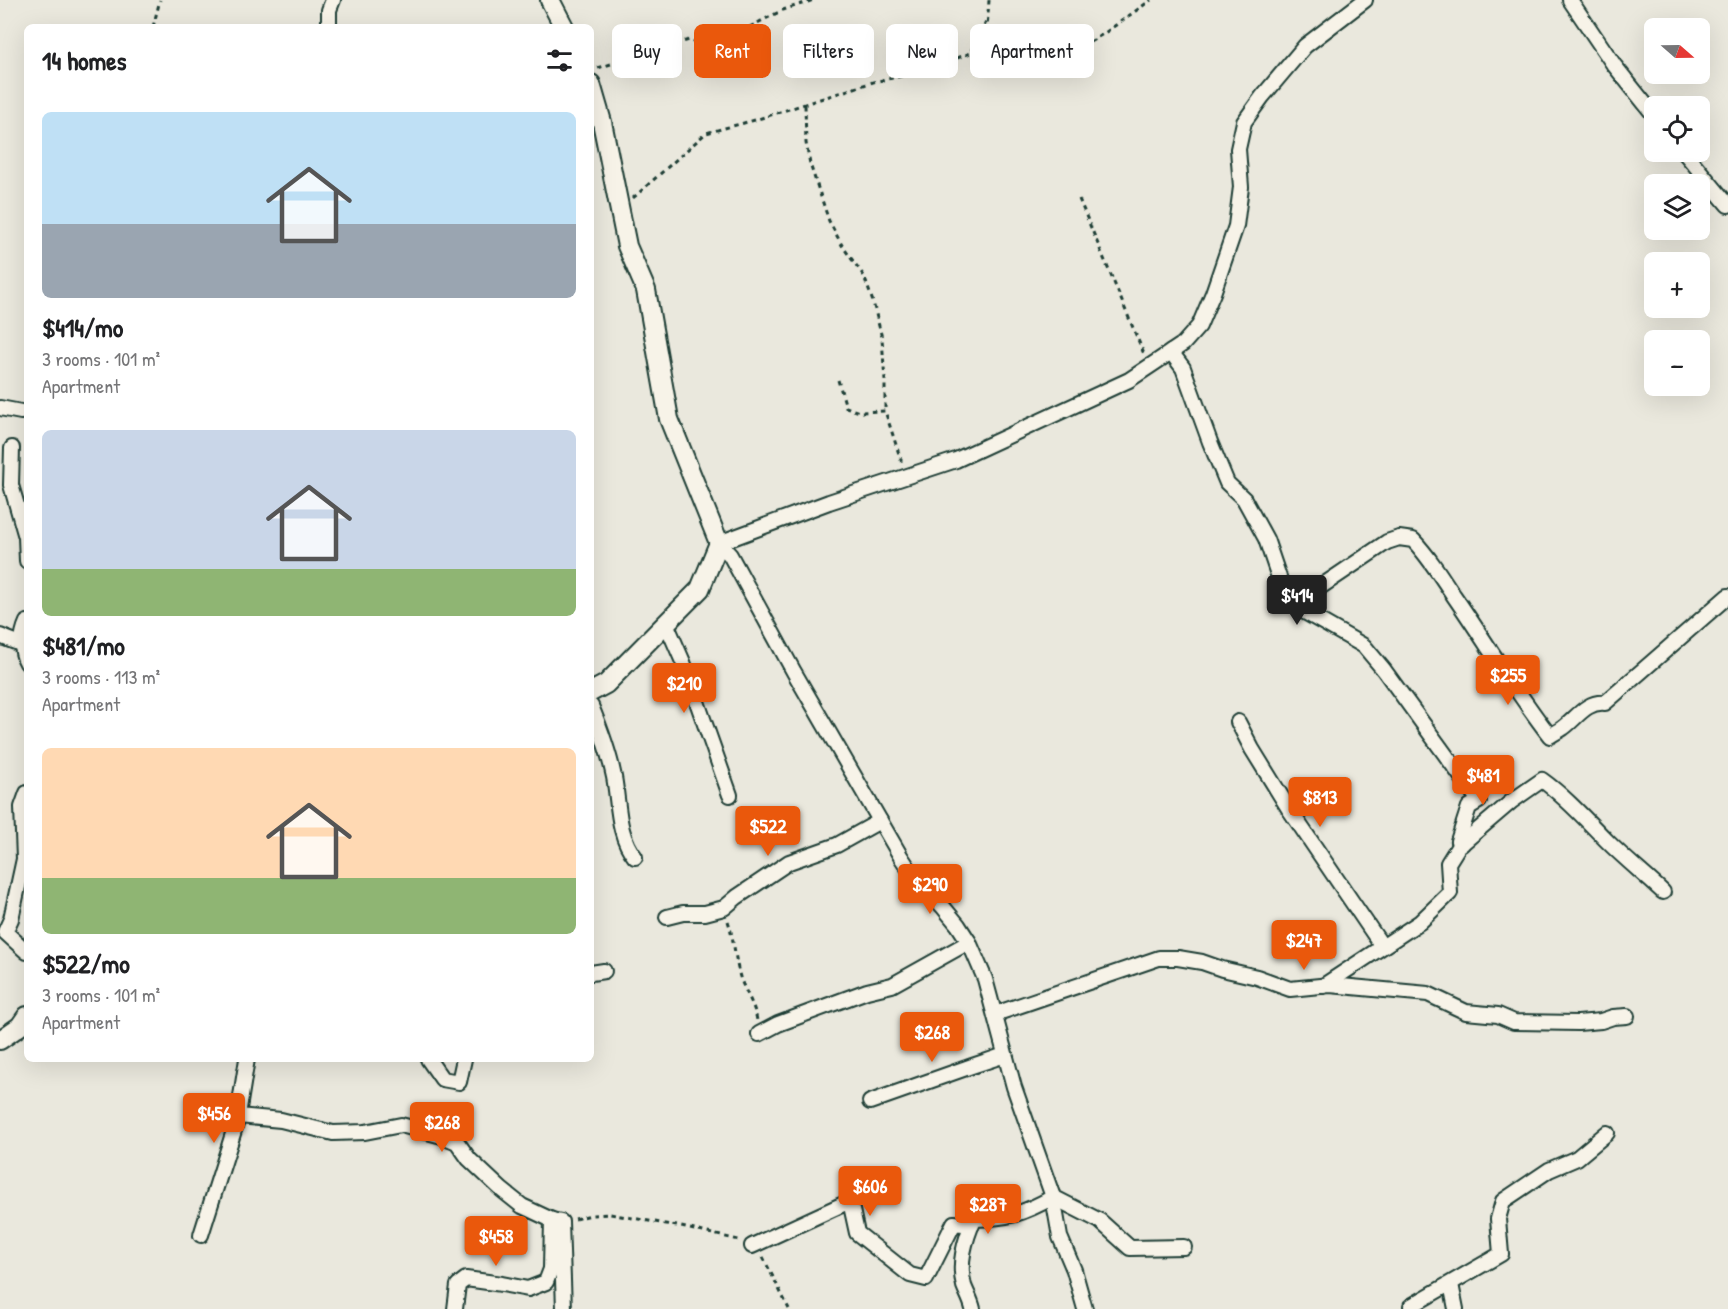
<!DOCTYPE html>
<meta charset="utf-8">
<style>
body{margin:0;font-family:"Patrick Hand",sans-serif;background:#f6f6f6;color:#202124;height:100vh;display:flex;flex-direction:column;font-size:22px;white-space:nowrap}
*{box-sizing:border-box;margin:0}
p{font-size:20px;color:#757577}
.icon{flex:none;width:33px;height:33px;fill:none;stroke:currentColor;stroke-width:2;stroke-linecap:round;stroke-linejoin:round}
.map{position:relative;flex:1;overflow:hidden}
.panel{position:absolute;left:24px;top:24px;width:570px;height:1038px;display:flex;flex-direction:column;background:#fff;border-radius:9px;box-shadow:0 6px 24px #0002}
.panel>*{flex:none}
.hud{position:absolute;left:612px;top:24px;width:570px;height:54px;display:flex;gap:12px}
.needle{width:39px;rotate:110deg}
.tools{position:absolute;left:1644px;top:18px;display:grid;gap:12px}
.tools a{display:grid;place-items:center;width:66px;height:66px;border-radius:9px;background:#fff;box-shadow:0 6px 24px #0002;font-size:30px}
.price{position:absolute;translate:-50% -51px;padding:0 14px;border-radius:6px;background:#ea580c;color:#fff;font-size:20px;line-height:39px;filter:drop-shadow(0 2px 3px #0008)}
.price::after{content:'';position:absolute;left:50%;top:36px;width:18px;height:14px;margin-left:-9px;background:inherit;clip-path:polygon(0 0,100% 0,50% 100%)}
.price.selected{background:#222;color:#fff}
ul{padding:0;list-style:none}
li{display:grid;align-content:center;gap:12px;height:318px;padding:0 18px}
li span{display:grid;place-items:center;height:186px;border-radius:9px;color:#555}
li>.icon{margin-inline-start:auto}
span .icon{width:108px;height:108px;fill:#fffc;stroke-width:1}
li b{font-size:26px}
h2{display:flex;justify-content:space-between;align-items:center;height:72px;padding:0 18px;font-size:26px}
.chip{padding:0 21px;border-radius:9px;background:#fff;box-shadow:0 6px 24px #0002;font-size:21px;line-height:54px}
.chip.selected{background:#ea580c;color:#fff}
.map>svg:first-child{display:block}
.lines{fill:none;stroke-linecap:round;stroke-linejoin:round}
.street-casing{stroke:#1f3d34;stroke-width:18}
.secondary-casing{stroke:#1f3d34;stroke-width:22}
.path{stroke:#1f3d34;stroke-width:3;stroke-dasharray:4.5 4.5;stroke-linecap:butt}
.street{stroke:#f7f3e8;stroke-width:14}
.secondary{stroke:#f7f3e8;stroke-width:18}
</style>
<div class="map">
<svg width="1728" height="1309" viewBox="0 0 1728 1309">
<rect width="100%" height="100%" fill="#eae8dd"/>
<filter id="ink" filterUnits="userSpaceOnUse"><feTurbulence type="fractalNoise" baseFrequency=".0167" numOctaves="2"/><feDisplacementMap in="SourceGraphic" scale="12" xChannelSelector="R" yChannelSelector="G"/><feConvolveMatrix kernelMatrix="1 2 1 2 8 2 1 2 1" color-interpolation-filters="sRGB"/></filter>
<g filter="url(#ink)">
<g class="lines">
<g class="street-casing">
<g id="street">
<path d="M1570 0 1614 65 1654 115"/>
<path d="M329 27V10L333 0"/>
<path d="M1684 152 1728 205"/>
<path d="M1171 352 1183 368 1210 442 1227 483 1244 499 1266 539 1284 592 1301 610 1364 646 1384 670 1479 801 1469 807 1458 841 1462 844"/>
<path d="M0 408 21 412"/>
<path d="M12 448 11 485 26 537 27 561"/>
<path d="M1295 604 1387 542 1399 538 1413 540C1429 557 1441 576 1454 596 1486 642 1515 691 1550 736 1554 733 1559 731 1563 728 1577 718 1586 701 1605 703L1728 596"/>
<path d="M27 622C21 635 20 651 27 663"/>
<path d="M666 623 683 662 730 795"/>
<path d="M0 636 23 645"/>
<path d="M591 706C600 728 609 752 614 777 619 803 617 835 635 857"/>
<path d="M1238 722 1252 749 1289 809 1382 946"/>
<path d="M27 793 22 807 24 859 11 919 5 932 27 952"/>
<path d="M667 917 683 913H705L724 908 737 897 789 862 837 845 880 821"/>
<path d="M591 973 604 971"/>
<path d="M1323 986 1420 922 1450 893 1448 863 1458 847 1512 801 1542 780C1567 798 1586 820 1607 841 1625 859 1645 875 1663 892"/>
<path d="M995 1014 1159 958H1178L1202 962 1222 969 1257 977 1290 989 1330 985 1428 994 1466 1012 1498 1015 1514 1022 1578 1023 1601 1021 1613 1017 1627 1016"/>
<path d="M759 1034 778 1024 867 991 892 985 969 942"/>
<path d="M428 1059 442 1079 459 1082 464 1059"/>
<path d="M870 1102 972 1066 1005 1055"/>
<path d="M238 1116 281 1120 333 1133 365 1132 401 1125 442 1136 457 1142 469 1159 502 1190 522 1206 552 1220 561 1222 564 1309"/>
<path d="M201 1235 237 1121 247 1059"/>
<path d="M752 1246 850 1201 857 1233 910 1275 926 1279 954 1223 972 1225"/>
<path d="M1451 1284 1456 1309"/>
<path d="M1411 1306 1501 1254 1498 1219 1503 1201 1549 1170 1577 1158 1607 1133"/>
<path d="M455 1309 458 1285 466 1279 502 1284 528 1289 546 1282 551 1269 552 1220"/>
<path d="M973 1309C971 1300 967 1294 964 1286 958 1263 965 1240 974 1219 1008 1218 1023 1214 1053 1197L1100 1221 1130 1248 1184 1247"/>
<path d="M1085 1309 1074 1270 1060 1237 1053 1197 1014 1087 985 979 969 942 958 925 944 908 911 872 901 857 794 672 730 555 719 543 829 502 956 460 1129 380 1183 344 1199 326 1213 293 1236 226 1241 187 1238 149 1244 122 1262 97 1305 46 1365 0"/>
</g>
</g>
<g class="secondary-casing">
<g id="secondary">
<path d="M550 0 564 27"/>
<path d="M591 84 602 122 627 246 646 290 669 419 719 543 700 589 606 684 591 692"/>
<path d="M0 1040 20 1026 27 1016"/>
</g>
</g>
<g class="path">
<path d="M989 0 987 29 1000 56 1018 68 1042 72 1106 32 1151 0"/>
<path d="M153 27 160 0"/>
<path d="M598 68 689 40 710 47 783 10 814 0"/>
<path d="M805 105 806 143 810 164 829 221 843 247 864 276 873 302 882 338 885 381V411"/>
<path d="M633 198 706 133 755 120 873 82 912 74 971 53 988 18"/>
<path d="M1079 199 1144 354"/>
<path d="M838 380 846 407 859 412 885 411 902 463"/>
<path d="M728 921C734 939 735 959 740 977 745 992 755 1005 757 1021"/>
<path d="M575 1219 591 1215 610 1214 677 1226 739 1240"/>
<path d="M763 1257 789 1309"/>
</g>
<use href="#street" class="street"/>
<use href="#secondary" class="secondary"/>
</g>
</g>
</svg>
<div class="tools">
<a><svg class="needle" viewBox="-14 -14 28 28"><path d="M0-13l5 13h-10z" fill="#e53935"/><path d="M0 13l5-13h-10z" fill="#757577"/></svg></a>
<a><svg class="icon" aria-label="locate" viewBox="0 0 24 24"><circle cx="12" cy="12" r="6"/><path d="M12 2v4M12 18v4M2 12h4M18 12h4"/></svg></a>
<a><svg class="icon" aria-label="layers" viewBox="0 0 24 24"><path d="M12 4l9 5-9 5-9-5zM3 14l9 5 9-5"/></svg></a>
<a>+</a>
<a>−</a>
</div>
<b class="price selected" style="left:1297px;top:626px">$414</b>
<b class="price" style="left:1508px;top:706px">$255</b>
<b class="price" style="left:684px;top:714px">$210</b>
<b class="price" style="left:1483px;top:806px">$481</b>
<b class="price" style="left:1320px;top:828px">$813</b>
<b class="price" style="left:768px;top:857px">$522</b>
<b class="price" style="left:930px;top:915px">$290</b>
<b class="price" style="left:1304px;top:971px">$247</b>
<b class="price" style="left:932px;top:1063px">$268</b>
<b class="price" style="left:214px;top:1144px">$456</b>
<b class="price" style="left:442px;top:1153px">$268</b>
<b class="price" style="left:870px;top:1217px">$606</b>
<b class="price" style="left:988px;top:1235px">$287</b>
<b class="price" style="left:496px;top:1267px">$458</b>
<div class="hud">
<a class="chip">Buy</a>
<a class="chip selected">Rent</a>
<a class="chip">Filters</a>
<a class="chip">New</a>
<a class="chip">Apartment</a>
</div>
<section class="panel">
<h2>14 homes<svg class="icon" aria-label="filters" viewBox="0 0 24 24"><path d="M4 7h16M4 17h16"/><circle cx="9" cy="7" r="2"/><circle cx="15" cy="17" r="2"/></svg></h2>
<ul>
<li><span style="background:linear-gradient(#bfe0f5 60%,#9aa5b1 0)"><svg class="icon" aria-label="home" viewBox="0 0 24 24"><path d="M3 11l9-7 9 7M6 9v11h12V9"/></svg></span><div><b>$414/mo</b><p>3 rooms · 101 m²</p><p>Apartment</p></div></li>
<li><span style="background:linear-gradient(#c9d6e8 75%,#8fb573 0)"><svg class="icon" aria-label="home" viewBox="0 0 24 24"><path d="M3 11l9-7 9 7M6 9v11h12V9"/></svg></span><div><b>$481/mo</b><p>3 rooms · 113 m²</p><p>Apartment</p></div></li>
<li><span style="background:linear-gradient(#ffd9b3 70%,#8fb573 0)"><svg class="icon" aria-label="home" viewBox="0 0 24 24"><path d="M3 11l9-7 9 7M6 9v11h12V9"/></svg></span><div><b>$522/mo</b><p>3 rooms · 101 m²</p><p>Apartment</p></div></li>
</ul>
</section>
</div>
